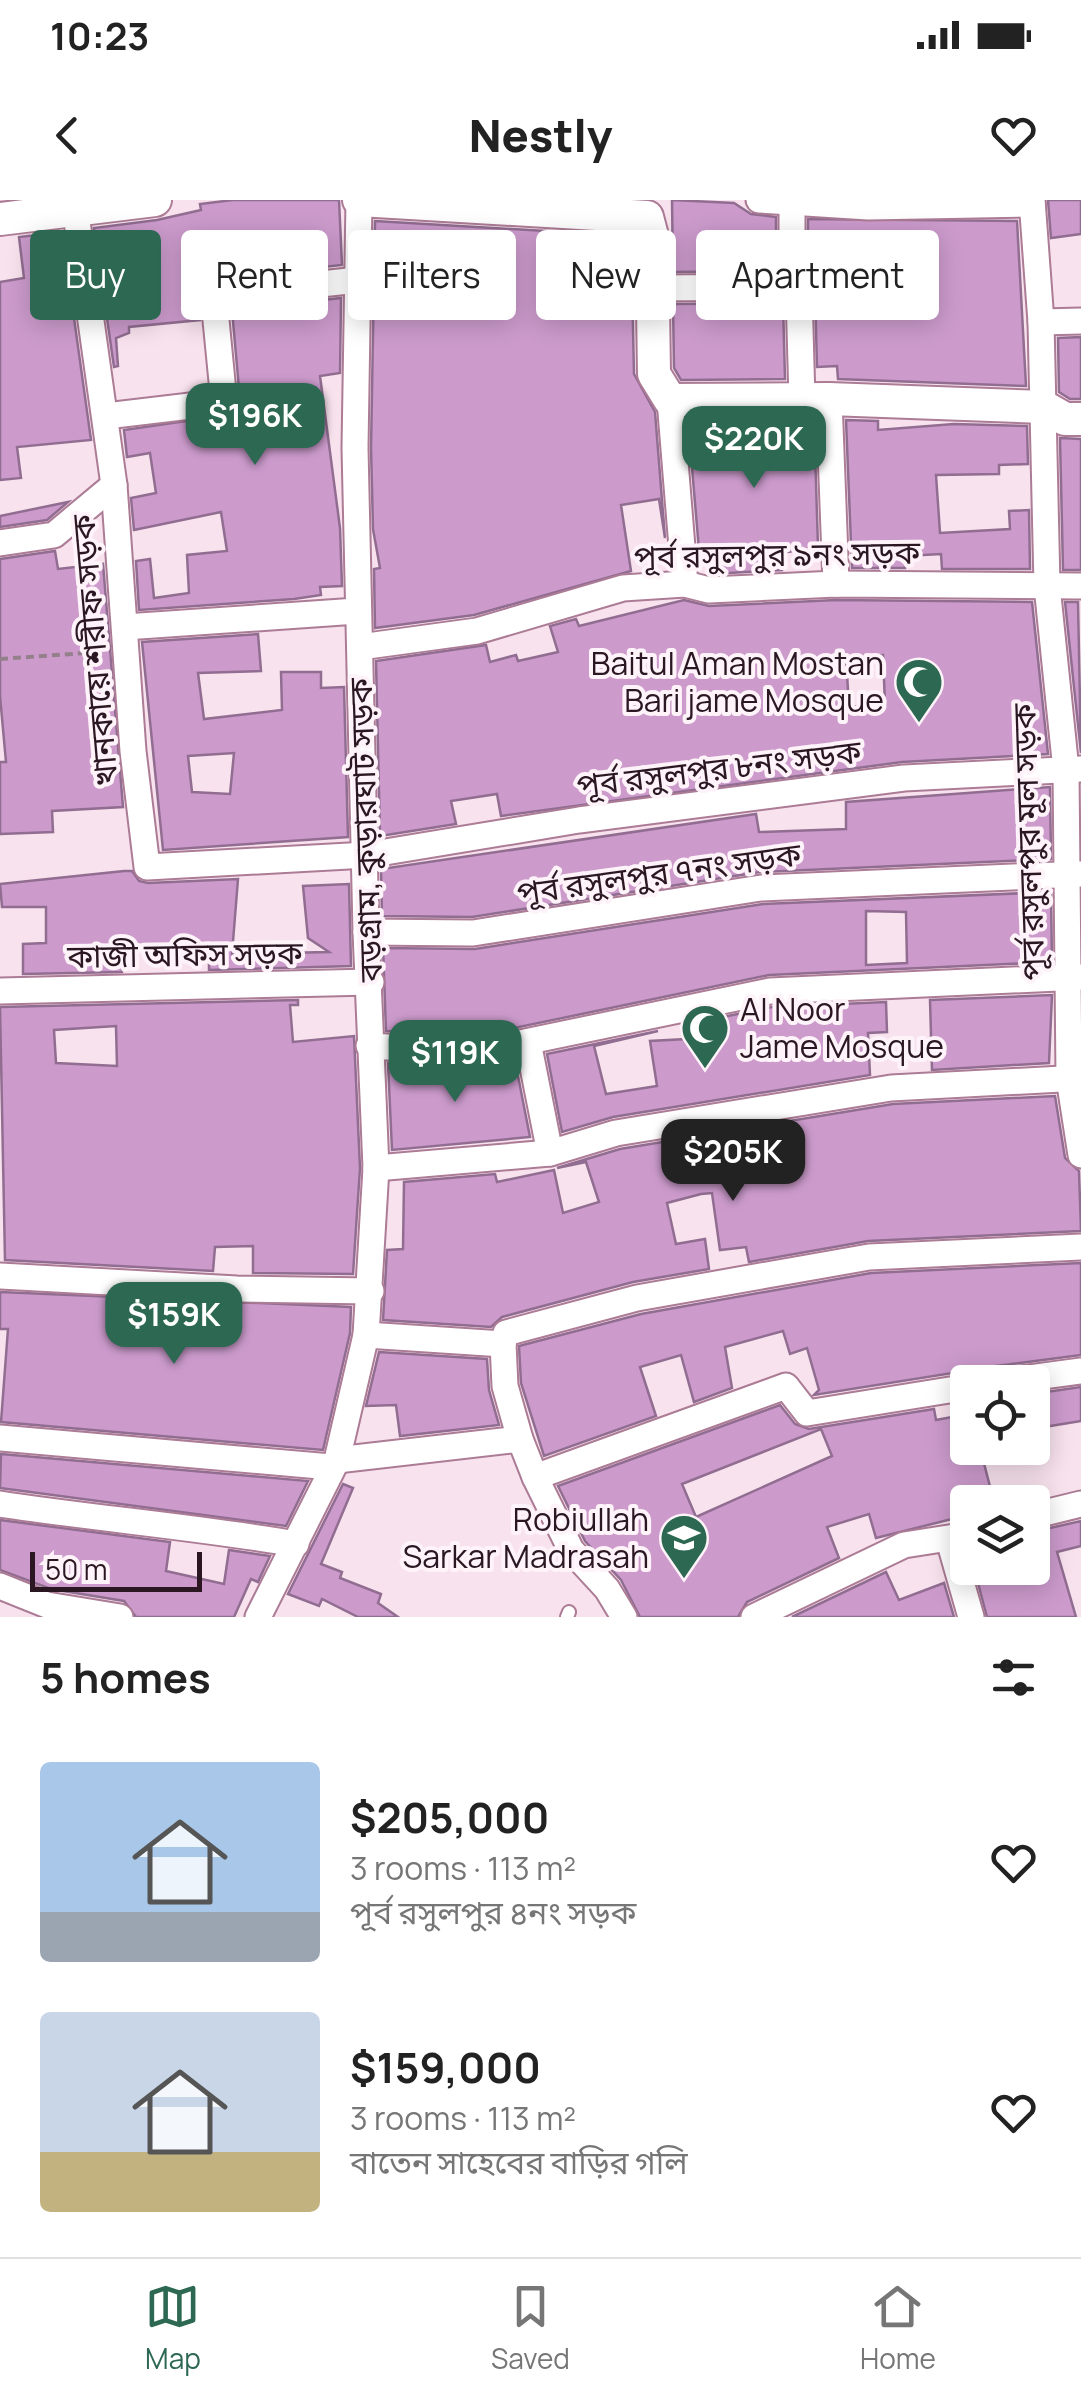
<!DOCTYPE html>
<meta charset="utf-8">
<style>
body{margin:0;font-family:Manrope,"Noto Sans Bengali",sans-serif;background:#f2f2f2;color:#222;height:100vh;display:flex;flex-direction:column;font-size:38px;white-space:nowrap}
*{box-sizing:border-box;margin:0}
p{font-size:32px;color:#767676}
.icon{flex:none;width:55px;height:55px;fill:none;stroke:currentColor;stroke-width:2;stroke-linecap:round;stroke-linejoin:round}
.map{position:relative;height:1417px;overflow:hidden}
.details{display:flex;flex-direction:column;background:#fff;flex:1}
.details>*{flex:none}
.banner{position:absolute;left:30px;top:30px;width:1022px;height:90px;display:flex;gap:20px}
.buttons{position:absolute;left:950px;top:1165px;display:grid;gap:20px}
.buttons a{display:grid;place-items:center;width:100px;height:100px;border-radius:10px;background:#fff;box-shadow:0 5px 25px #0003;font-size:50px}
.scale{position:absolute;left:30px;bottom:25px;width:172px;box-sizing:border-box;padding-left:10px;border:5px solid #2a1721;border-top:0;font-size:28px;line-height:35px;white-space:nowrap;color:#2a1721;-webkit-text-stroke:8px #fef3f8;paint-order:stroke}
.price{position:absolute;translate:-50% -85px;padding:0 22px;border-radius:20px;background:#2d6853;color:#fff;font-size:32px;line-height:65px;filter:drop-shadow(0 2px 5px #0008)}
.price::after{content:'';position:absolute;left:50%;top:60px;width:30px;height:22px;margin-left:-15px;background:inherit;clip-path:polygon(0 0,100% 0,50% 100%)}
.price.active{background:#222;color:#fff}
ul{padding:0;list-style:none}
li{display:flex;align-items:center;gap:30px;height:250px;padding:0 40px}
li span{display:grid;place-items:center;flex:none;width:280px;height:200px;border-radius:10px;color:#555}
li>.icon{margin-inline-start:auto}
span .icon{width:120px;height:120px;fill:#fffc;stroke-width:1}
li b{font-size:42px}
h2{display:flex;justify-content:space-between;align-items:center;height:120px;padding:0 40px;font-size:42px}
.chip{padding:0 35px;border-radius:10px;background:#fff;box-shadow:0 5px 25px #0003;font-size:35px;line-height:90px}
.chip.active{background:#2d6853;color:#fff}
.status{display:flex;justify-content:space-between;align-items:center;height:70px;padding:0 50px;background:#fff;direction:ltr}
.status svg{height:28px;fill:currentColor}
header{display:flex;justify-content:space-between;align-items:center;height:130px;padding:0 40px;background:#fff;font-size:45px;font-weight:800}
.menu{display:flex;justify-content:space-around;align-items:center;height:140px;border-top:2px solid #e0e0e0;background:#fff;font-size:28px;color:#767676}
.menu a{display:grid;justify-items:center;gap:5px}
.menu .active{color:#2d6853}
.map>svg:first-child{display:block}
.building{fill:#cc9bcc;stroke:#916d91;stroke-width:2.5;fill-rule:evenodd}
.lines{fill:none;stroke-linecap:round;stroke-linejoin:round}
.service-casing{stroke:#ac7b95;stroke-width:16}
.minor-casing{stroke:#ac7b95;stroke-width:29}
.tertiary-casing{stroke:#ac7b95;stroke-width:36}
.path{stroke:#94808a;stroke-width:4;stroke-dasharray:8 5;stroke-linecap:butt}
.service{stroke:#fff;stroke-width:12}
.minor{stroke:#fff;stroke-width:25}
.tertiary{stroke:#fff;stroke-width:32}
.labels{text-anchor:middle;stroke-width:8;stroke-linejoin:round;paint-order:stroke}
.street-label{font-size:32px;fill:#2a1721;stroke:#fef3f8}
.poi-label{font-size:32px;fill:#2a1721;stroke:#fef3f8;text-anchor:end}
</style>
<div class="status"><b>10:23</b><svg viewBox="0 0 49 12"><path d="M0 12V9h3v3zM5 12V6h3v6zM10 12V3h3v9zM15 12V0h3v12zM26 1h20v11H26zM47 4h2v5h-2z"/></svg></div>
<header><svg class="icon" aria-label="back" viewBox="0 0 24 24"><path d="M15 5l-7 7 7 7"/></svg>Nestly<svg class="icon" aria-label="heart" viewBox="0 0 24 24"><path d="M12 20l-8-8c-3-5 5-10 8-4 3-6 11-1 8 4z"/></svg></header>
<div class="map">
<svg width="1081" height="1417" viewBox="0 0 1081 1417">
<rect width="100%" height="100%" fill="#f8e2ed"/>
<g class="building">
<path d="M233 0H339L342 65 268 73 272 53 214 60V80L202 91 200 120 129 127V133L116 138 118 166 114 167 94 28 157 20 201 10 200 4Z"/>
<path d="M672 0 734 3 751 14 776 17V71L673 72Z"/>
<path d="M1048 0H1081V34L1051 38Z"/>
<path d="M808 19 1017 21 1026 186 838 179 837 166 817 167 815 93 808 80Z"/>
<path d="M375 21 631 36 634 174 655 212 665 338 659 299 621 305 631 371 474 415 375 428 374 369 380 368 373 329 371 248Z"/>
<path d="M62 32 91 240 17 247 21 278 0 280V82L24 78 19 37Z"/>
<path d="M341 98 340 173 320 176 340 328 342 386 320 387 321 395 294 399 139 410 136 361 150 359 154 398 189 393 187 355 227 351 221 312 134 330 131 298 156 293 150 253 127 257 124 230 234 214 240 200 232 110Z"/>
<path d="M783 103 785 179 681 180 674 168 673 104Z"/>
<path d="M1081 137V199H1070L1059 192 1058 138Z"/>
<path d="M814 219 818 347 782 353V370L712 374 709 360 700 362 688 220Z"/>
<path d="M846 220 878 221V230L954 224 1027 226 1028 264 999 265V274L936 275 940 333 1010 329 1009 311 1029 310 1030 369H942L941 354 905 356V368H852Z"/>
<path d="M1060 238 1081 239V370H1063Z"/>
<path d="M68 302 47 320 0 327V316Z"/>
<path d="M55 351 58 369 103 364 123 607 52 611 53 632 0 634V562H6L0 496V359Z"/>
<path d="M684 400 709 406 836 400 1032 402 1048 554 902 562 501 616 497 594 451 601 456 624 380 636 376 461 486 445 490 462 516 455 518 461 558 452 550 426 576 419 579 426ZM883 455 885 504 849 507 846 457Z"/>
<path d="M1065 402H1078L1081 553Z"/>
<path d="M258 434 261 471 198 473 204 519 282 510 281 472H321V488L344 487 348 637 163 650 142 442ZM234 553 230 594 192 592 188 556Z"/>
<path d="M1050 587 1051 659 760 672 472 717 382 716 381 669 756 614 759 632 846 629V602Z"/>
<path d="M124 671H132L139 681 148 683 238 679 232 754 329 752 308 738 303 686 349 684 351 766 209 770V748L150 746 131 748 130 758H122V772L23 774V744L46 743V707H2L0 684Z"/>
<path d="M1051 692 1052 762 769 775 476 836 386 831 383 748 475 749 763 704ZM866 711 906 712 907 763 866 765Z"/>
<path d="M1052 795 1049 863 932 870 930 800Z"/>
<path d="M298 800V805H290L293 842 354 836 360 968 353 1074 253 1073V1046L215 1047 213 1071 5 1060 0 807ZM116 826 117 866 56 863 54 830Z"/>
<path d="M886 802 887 832 868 833 870 875 613 917 562 932 547 854 658 831 594 846 606 894 657 886 650 841 724 837 723 817 772 807Z"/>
<path d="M515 861 530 937 392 950 388 863 477 868Z"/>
<path d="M1055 896 1065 958 1079 971 1081 1031 868 1041 749 1062 746 1047 720 1050 712 993 701 994 667 1003 676 1044 705 1039 709 1069 633 1082 502 1117 491 1127 383 1120 387 1050 403 1049 404 982 495 974 497 982 554 970 563 1013 599 1002 586 962 557 968 620 949 893 904Z"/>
<path d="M1081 1063V1155L996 1166 983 1177 965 1171 814 1195 819 1190 807 1148 790 1154 783 1131 725 1147 732 1188 694 1202 681 1155 640 1167 656 1216 544 1256 521 1183 519 1146 641 1114 871 1073Z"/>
<path d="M0 1092 351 1107 350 1133 323 1250 1 1222 8 1129H0Z"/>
<path d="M379 1152 487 1159 489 1190 499 1225 400 1236 396 1205 366 1206Z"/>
<path d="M1081 1187V1221L1032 1229V1194Z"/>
<path d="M780 1205 795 1224 809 1229 934 1209 936 1220 968 1214V1248H980L994 1302H968V1315L876 1338 869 1314 827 1327 839 1358 747 1402 738 1417H640L621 1380 585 1341 558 1286ZM821 1229 832 1256 696 1317 682 1284Z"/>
<path d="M1 1254 308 1281 286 1326 0 1288Z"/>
<path d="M343 1284 353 1288 321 1364 342 1372 340 1378 381 1394 378 1403 398 1417H358L322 1399 319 1406 288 1394Z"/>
<path d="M0 1320 170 1342 166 1371 224 1384 229 1350 270 1356 258 1382 251 1379 234 1417H136L124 1401 51 1389 0 1370Z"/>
<path d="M1081 1321V1346L1057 1352 1076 1417H987L974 1368H1032V1332Z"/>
<path d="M886 1372 899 1400 944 1383 954 1417H792Z"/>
</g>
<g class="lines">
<g class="service-casing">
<path id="service" d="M567 1417 569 1412"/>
</g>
<g class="minor-casing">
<g id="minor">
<path d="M74 0 114 285 133 551 147 667 367 655 579 620 904 578 1081 569"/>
<path d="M759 0 868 7 1032 4"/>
<path d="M792 0V87L799 93 802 200"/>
<path d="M1032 0 1041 122 1047 386 1066 570 1069 878 1081 955"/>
<path d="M653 88 792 87"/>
<path d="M1041 122 1081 121"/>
<path d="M829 199 836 384"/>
<path d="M670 200 685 384"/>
<path d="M106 216 224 202 215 110 218 95 358 80"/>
<path d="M0 343 54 335 114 285"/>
<path d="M125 427 357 411"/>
<path d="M360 447 477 431 623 388 685 384 709 390 836 384 1081 386"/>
<path d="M366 732 473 733 761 688 1081 674"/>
<path d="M0 791 371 782"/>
<path d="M528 842 550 953"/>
<path d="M369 846 477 852 770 791 1081 777"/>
<path d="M376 968 550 953 616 933 891 888 1081 878"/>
<path d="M0 1076 237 1089 371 1091"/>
<path d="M366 1135 503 1144 506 1133 637 1098 869 1057 1081 1047"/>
<path d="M503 1144 505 1186 520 1239"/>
<path d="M998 1182 1081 1171"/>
<path d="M0 1238 331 1267"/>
<path d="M337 1260 520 1239 535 1277 786 1186 807 1213 968 1187"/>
<path d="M535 1277 571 1350 607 1389 624 1417"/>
<path d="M0 1304C99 1319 197 1327 296 1344"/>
<path d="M1032 1316 1081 1304"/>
<path d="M949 1340 971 1417"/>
<path d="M0 1386 47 1405 120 1417"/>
<path d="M258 1417 337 1260 366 1135 376 968 366 732 355 248 359 1"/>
<path d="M754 1417 904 1345 968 1335"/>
</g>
</g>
<g class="tertiary-casing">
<g id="tertiary">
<path d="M359 0 647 17 652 36 654 174 670 200 829 199 1044 207 1065 219H1081"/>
<path d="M0 19 155 0"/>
</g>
</g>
<path class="path" d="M0 459 100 452"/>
<use href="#service" class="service"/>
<use href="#minor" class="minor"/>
<use href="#tertiary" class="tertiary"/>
</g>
<defs>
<g id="mosque-pin" transform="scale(2.5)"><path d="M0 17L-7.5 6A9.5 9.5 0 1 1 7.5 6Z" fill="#2d6853" stroke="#fef3f8"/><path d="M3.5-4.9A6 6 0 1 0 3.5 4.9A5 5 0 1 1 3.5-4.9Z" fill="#fff"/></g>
<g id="school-pin" transform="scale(2.5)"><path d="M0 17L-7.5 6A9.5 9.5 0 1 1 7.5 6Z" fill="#2d6853" stroke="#fef3f8"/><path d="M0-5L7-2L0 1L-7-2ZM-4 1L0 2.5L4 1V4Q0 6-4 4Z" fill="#fff"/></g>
</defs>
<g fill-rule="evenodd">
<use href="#mosque-pin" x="919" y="482"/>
<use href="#mosque-pin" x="705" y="828"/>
<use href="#school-pin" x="684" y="1338"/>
</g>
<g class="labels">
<g class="street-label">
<text transform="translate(777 355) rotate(-1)" y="11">পূর্ব রসুলপুর ৯নং সড়ক</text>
<text transform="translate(95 450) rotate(-95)" y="11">খানকায়ে শরীফ সড়ক</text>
<text transform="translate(719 569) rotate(-7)" y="11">পূর্ব রসুলপুর ৮নং সড়ক</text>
<text transform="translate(366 630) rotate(-92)" y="11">বড়গ্রাম, কুড়ারঘাট সড়ক</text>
<text transform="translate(1029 642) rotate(-92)" y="11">পূর্ব রসুলপুর মূল সড়ক</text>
<text transform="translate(659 674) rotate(-8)" y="11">পূর্ব রসুলপুর ৭নং সড়ক</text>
<text transform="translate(185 755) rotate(-1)" y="11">কাজী অফিস সড়ক</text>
</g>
<g class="poi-label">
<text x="884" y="475">Baitul Aman Mostan<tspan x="884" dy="37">Bari jame Mosque</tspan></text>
<text x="740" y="821" text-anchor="start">Al Noor<tspan x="740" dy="37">Jame Mosque</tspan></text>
<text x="649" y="1331">Robiullah<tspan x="649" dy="37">Sarkar Madrasah</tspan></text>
</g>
</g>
</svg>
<div class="buttons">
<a><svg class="icon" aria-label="locate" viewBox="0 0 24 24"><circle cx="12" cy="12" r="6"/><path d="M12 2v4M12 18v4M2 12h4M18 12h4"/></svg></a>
<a><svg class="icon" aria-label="layers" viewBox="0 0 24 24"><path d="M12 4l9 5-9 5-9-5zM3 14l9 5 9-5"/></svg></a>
</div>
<div class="scale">50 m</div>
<b class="price" style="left:255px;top:268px">$196K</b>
<b class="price" style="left:754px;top:291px">$220K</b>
<b class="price" style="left:455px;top:905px">$119K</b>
<b class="price active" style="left:733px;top:1004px">$205K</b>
<b class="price" style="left:174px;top:1167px">$159K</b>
<div class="banner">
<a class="chip active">Buy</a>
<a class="chip">Rent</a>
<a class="chip">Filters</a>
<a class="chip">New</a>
<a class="chip">Apartment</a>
</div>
</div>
<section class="details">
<h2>5 homes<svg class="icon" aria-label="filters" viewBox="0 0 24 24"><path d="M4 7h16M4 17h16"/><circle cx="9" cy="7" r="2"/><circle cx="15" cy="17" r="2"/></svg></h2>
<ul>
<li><span style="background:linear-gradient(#a9c7e8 75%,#9aa5b1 0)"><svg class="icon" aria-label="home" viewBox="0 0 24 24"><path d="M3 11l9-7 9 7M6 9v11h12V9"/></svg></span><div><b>$205,000</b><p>3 rooms · 113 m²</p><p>পূর্ব রসুলপুর ৪নং সড়ক</p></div><svg class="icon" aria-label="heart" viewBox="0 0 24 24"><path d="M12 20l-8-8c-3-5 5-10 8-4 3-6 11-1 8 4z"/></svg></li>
<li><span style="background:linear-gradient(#c9d6e8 70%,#c2b280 0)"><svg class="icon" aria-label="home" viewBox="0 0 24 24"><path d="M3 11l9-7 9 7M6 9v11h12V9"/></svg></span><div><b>$159,000</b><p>3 rooms · 113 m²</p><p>বাতেন সাহেবের বাড়ির গলি</p></div><svg class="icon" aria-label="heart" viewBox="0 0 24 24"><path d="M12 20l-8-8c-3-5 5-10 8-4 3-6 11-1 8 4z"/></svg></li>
</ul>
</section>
<nav class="menu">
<a class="active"><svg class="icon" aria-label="map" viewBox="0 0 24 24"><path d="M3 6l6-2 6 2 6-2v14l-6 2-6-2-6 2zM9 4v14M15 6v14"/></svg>Map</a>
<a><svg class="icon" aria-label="saved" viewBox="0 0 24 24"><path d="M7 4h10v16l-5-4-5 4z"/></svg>Saved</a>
<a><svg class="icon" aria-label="home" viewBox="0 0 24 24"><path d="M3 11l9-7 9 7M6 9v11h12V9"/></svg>Home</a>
</nav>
